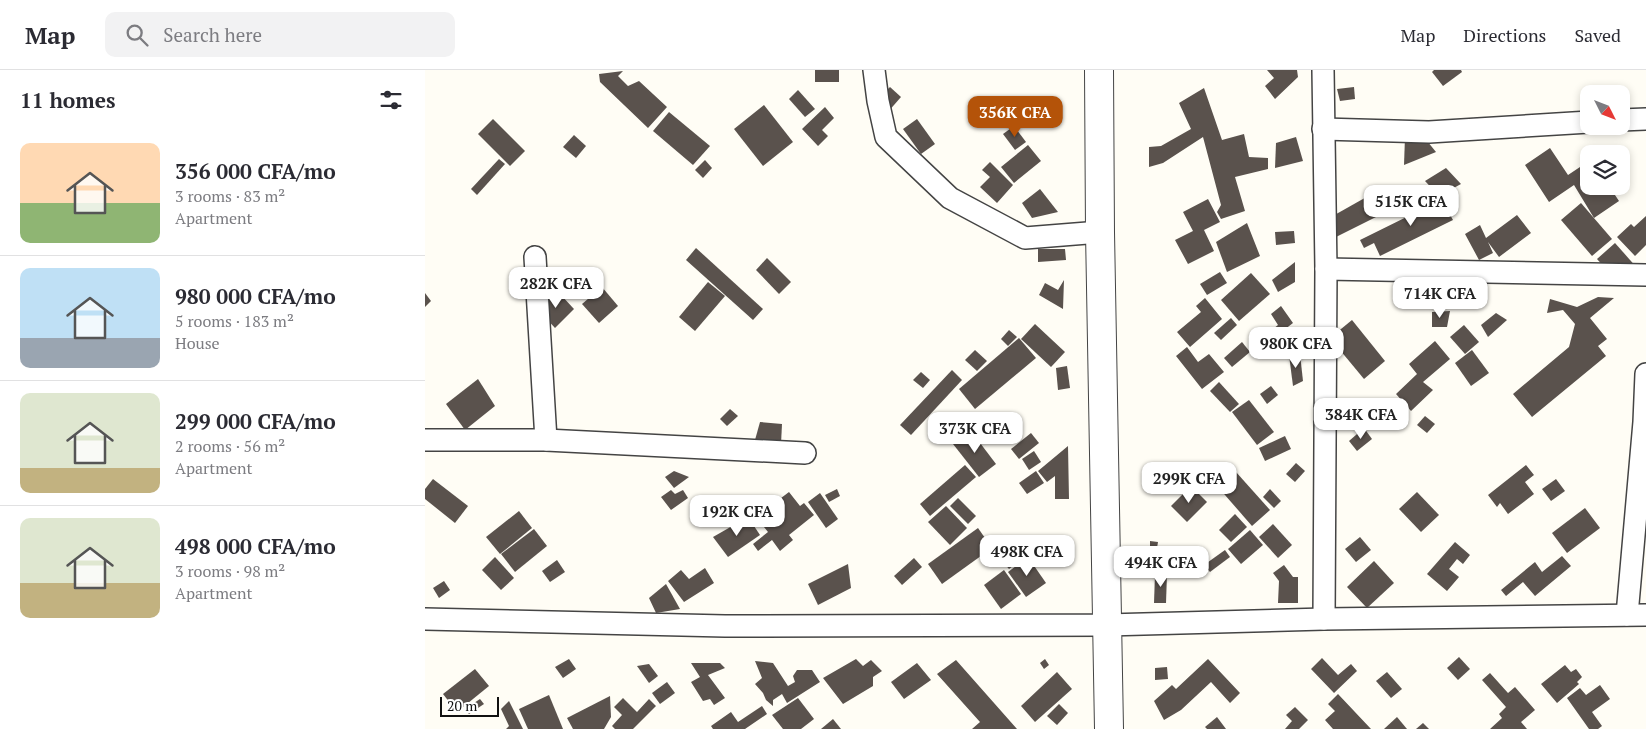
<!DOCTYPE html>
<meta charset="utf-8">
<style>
body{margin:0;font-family:"PT Serif",serif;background:#f2f2f3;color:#2b2b33;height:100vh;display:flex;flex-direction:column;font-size:19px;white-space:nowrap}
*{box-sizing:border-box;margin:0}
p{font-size:16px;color:#7c7c81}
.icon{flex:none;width:28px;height:28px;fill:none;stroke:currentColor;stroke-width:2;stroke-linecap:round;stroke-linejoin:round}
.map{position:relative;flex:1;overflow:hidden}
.sheet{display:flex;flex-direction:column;background:#fff;width:425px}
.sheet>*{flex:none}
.needle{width:32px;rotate:132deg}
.controls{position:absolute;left:1155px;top:15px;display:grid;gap:10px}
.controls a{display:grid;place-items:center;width:50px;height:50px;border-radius:10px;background:#fff;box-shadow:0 2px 8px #0003;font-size:25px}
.scale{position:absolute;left:15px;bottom:12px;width:59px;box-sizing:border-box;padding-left:5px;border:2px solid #111;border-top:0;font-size:14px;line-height:18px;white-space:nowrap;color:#111;-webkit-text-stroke:4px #fff;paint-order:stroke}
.price{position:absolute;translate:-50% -42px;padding:0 11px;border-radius:10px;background:#fff;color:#222;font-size:16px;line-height:32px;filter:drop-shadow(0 1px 2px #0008)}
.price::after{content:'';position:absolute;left:50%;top:30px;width:15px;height:11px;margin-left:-8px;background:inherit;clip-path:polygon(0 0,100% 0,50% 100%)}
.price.active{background:#b45309;color:#fff}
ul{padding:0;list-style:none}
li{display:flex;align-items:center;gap:15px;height:125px;padding:0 20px}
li+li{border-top:1px solid #e1e1e2}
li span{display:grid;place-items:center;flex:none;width:140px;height:100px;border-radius:10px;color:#555}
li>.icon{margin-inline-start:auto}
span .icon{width:60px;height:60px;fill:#fffc;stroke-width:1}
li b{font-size:21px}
h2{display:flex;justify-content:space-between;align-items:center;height:60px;padding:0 20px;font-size:21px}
header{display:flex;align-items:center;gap:30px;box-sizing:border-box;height:70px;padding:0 25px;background:#fff;border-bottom:1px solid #e1e1e2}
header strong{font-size:24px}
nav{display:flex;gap:28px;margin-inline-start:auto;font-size:18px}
.search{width:350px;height:45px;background:#f2f2f3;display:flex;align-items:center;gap:12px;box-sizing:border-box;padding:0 18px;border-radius:10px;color:#7c7c81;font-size:19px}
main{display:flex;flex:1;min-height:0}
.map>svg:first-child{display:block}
.building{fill:#5a524d}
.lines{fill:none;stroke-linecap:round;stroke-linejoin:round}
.minor-casing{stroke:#444;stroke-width:24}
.tertiary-casing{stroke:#444;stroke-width:30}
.minor{stroke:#fff;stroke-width:21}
.tertiary{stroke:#fff;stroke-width:28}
</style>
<header>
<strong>Map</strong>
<div class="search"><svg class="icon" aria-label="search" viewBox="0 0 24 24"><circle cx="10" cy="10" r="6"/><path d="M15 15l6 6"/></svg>Search here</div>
<nav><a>Map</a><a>Directions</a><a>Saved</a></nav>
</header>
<main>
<section class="sheet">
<h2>11 homes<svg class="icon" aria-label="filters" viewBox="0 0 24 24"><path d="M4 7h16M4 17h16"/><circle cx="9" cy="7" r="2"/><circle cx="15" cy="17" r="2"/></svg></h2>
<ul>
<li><span style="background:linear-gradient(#ffd9b3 60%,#8fb573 0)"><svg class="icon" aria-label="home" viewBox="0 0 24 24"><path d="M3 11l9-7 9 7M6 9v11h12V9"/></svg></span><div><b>356 000 CFA/mo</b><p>3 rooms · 83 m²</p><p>Apartment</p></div></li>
<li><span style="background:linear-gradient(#bfe0f5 70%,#9aa5b1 0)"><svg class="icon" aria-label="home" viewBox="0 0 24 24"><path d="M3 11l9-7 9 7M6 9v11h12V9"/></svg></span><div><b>980 000 CFA/mo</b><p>5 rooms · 183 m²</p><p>House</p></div></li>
<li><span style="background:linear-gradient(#dfe7d0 75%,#c2b280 0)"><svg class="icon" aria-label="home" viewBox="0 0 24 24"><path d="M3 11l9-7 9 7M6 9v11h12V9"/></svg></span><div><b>299 000 CFA/mo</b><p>2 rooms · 56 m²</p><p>Apartment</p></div></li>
<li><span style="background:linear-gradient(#dfe7d0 65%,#c2b280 0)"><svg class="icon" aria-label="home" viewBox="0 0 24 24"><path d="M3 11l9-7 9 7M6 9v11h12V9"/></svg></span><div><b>498 000 CFA/mo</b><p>3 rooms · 98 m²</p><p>Apartment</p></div></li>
</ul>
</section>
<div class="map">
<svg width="1221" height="659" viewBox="0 0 1221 659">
<rect width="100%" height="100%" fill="#fffdf5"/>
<g class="building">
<rect x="390" y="0" width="24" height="12"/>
<path d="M842 0H872L873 7 850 29 840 16 849 8Z"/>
<path d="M1009 0H1036L1037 2 1018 16 1007 2Z"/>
<path d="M198 1 193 6 203 16 214 11 242 37 223 58 175 12 174 4Z"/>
<path d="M465 17 476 27 462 43 459 23Z"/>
<path d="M929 17 930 29 915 31 912 19Z"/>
<path d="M779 18 797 70 819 64 824 87 843 88V99L810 107 820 141 796 149 792 142 796 135 778 67 738 93 724 97V77L736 76 766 59 754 33Z"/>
<path d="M373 20 390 39 380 47 364 29Z"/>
<path d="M628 30 635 42 618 52 611 41Z"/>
<path d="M339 35 368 72 338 96 309 59Z"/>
<path d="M400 37 409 48 397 60 403 66 393 76 377 59Z"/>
<path d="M244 42 285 76 268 95 228 61Z"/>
<path d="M68 49 100 81 85 96 53 64Z"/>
<path d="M492 49 510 74 496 84 478 59Z"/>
<path d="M589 56 601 72 590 80 578 64Z"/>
<path d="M149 65 161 76 151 88 138 77Z"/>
<path d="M998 66 1011 82 979 95 980 67Z"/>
<path d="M871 67 878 91 850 98 851 73Z"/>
<path d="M603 75 616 91 589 113 576 97Z"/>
<path d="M1187 76 1192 84H1175Z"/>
<path d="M1125 78 1143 105 1164 91V116H1184L1194 131 1169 148 1149 115 1124 132 1100 95Z"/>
<path d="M74 89 80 94 52 125 46 119Z"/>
<path d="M280 90 287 98 278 108 270 100Z"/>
<path d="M565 92 588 115 572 133 555 117 565 107 557 100Z"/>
<path d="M1021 98 1036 114 1014 126 1000 111Z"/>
<path d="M615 119 633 142 607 148 597 133Z"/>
<path d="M945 125 953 146 911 167 906 147Z"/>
<path d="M1026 125 1031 136 1023 141 1028 150 955 186 949 173 939 178 935 170Z"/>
<path d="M783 129 795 152 779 160 789 181 763 194 750 170 768 161 758 142Z"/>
<path d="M1156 133 1187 169 1167 186 1136 150Z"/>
<path d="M1092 145 1106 163 1074 187 1063 172 1068 183 1054 190 1040 164 1055 155 1061 168Z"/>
<path d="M1221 146V175L1210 186 1192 167 1206 154 1209 157Z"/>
<path d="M822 153 835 186 802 202 791 172Z"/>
<path d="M869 161 870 173 851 175 850 162Z"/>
<path d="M1190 173 1213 199 1180 198 1172 189Z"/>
<path d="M271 178 338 239 328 250 261 190Z"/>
<path d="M613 179H640L641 190 613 192Z"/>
<path d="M342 188 366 212 354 224 331 200Z"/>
<path d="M870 192V212L853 222 847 210Z"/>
<path d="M795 202 802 213 782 225 775 214Z"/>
<path d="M826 203 845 224 814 251 796 230Z"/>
<path d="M639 210 638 239 614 225 620 213 633 220Z"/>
<path d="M283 212 300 226 270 261 254 247Z"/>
<path d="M177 217 193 236 174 253 157 234Z"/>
<path d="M0 223 6 231 0 237Z"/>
<path d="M136 225 149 239 130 258 119 246 116 228Z"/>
<path d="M1173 227 1189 228 1165 248 1182 269 1173 276 1181 286 1107 347 1088 324 1144 277 1150 254 1138 240 1122 243 1125 229 1152 237Z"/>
<path d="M780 228 797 249 765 277 752 262 776 242 771 236Z"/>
<path d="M856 236 868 253 846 270 840 265 853 255 846 244Z"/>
<path d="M1025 241 1022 257H1007V242Z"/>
<path d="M1071 243 1082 250 1063 267 1056 255Z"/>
<path d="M806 248 812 255 796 270 789 263Z"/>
<path d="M927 250 960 291 939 309 905 268Z"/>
<path d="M610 254 640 282 626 297 596 269Z"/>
<path d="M1039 255 1054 272 1040 284 1025 267Z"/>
<path d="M584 260 592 267 583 276 576 269Z"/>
<path d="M594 268 611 288 550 339 534 319Z"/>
<path d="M1010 271 1025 289 998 312 1008 320 986 341 971 324 992 304 984 294Z"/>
<path d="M817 272 825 282 807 297 799 288Z"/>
<path d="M762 277 773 292 784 284 799 302 777 319 751 286Z"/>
<path d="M550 280 562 291 552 301 540 290Z"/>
<path d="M1047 280 1064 303 1046 316 1030 293Z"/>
<path d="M875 284 878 311 868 316 864 285Z"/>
<path d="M642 296 645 318 633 320 631 298Z"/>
<path d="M527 300 537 310 486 365 475 355Z"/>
<path d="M496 302 505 310 498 318 488 310Z"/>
<path d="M53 309 70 336 40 360 21 334Z"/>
<path d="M794 312 814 334 805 342 785 321Z"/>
<path d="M846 316 853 325 842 334 835 324Z"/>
<path d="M824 330 849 362 832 375 807 342Z"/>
<path d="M939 334 947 343 937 350 928 340Z"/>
<path d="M305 339 313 346 302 356 295 349Z"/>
<path d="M1000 346 1010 354 1002 363 992 355Z"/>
<path d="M576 349 591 364 582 373 567 357Z"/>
<path d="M335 352 357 354 356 374 330 370Z"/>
<path d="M939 358 947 369 932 381 924 371Z"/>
<path d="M546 361 571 394 554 407 528 374Z"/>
<path d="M606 363 614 373 594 389 586 379Z"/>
<path d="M860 366 866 379 840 391 834 378Z"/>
<path d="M643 376 644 429H630V406L622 412 613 401Z"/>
<path d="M609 381 616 392 604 400 597 389Z"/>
<path d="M871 393 880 401 870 412 861 404Z"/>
<path d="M540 395 551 407 505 446 495 434Z"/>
<path d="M1101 395 1109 405 1100 412 1109 424 1083 444 1075 433 1072 437 1063 425Z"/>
<path d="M249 401 264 407 249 418 240 407Z"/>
<path d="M611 401 619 413 602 424 594 413Z"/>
<path d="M811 402 845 440 827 456 793 417Z"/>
<path d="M8 409 43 436 30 453 0 429V419Z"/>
<path d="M1131 409 1140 421 1126 431 1117 419Z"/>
<path d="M766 416 782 432 762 452 746 436Z"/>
<path d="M412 419 415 426 404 432 400 425Z"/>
<path d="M845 419 856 431 849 438 838 427Z"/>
<path d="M246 420 250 424 258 420 263 428 246 440 236 427Z"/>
<path d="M364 422 375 436 379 433 389 445 364 465 368 470 355 481 347 470 333 481 328 474 343 462 331 447Z"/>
<path d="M992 422 1014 445 996 462 974 439Z"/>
<path d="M395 423 413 449 401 458 383 432Z"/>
<path d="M533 428 551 446 543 454 525 436Z"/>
<path d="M521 436 542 458 525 475 503 452Z"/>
<path d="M1160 438 1175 458 1142 483 1127 463Z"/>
<path d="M94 441 107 458 75 484 61 467Z"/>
<path d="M810 444 822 457 806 472 794 460Z"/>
<path d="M323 447 335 465 303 487 288 467Z"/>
<path d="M848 454 867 475 853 488 834 467Z"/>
<path d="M553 458 567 478 517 514 503 494Z"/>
<path d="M109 459 122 476 90 502 76 484Z"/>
<path d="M825 460 838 475 816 494 803 479Z"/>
<path d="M935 467 946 480 931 492 920 479Z"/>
<path d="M631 470 640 482 619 497 610 486Z"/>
<path d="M725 471 733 472 732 478 725 477Z"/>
<path d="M1030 472 1045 485 1038 494 1032 489 1024 499 1034 507 1022 521 1002 504Z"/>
<path d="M598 478 603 484 584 499 579 493Z"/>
<path d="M800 480 805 487 785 502 779 495Z"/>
<path d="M1137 486 1146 496 1110 526 1098 512 1081 526 1076 520 1110 492 1117 502Z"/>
<path d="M70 487 89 508 76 520 57 500Z"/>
<path d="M603 487 621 513 601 527 583 502Z"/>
<path d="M489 488 497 497 477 515 469 506Z"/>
<path d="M132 490 140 502 125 512 117 501Z"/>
<path d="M949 491 969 513 942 538 922 517Z"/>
<path d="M423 494 426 518 393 535 383 514Z"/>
<path d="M859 495 868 507H873V533H853L854 511 848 503Z"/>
<path d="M280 498 289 513 259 532 243 511 256 500 264 509Z"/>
<path d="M579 500 596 524 576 539 559 515Z"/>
<path d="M730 504H742L741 533H729Z"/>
<path d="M19 511 25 520 14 528 8 518Z"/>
<path d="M241 514 255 539 231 543 224 528Z"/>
<path d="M1034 587 1045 599 1033 610 1022 598Z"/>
<path d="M897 588 913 605 926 594 932 601 909 623 886 599Z"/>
<path d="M144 589 151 599 138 608 130 597Z"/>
<path d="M431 589 438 596 446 590 457 601 448 607V616L418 634 398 608Z"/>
<path d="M620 589 624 595 619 599 615 593Z"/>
<path d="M783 589 815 623 805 633 786 612 756 640 739 650 729 631 747 615 751 619Z"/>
<path d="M531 590 592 659H547L555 652 512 604Z"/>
<path d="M330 591 348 593 363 616 370 612 368 606 372 600H387L395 612 362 633 357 624 348 630V636L341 630 338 623 330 614 337 608Z"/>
<path d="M266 593H295L300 598 283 605 300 628 289 635 285 629 278 631 266 612 275 607Z"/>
<path d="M492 593 506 610 479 629 466 612Z"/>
<path d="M224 594 233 606 224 613 212 596Z"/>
<path d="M1140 595 1146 602 1151 599 1157 607 1152 612 1154 614 1132 633 1116 614Z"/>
<path d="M742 597 743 609 730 610V598Z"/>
<path d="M50 599 64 616 32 642 18 624Z"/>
<path d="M632 602 647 619 610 652 596 636Z"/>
<path d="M962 602 977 619 966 628 951 611Z"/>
<path d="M1065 603 1083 623 1090 617 1110 640 1096 652 1102 659H1065L1077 648 1074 644 1081 637 1057 610Z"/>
<path d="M242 612 250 623 235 634 227 623Z"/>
<path d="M1175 615 1185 629 1167 642 1177 656 1173 659H1164L1142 628 1155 618 1161 625Z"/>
<path d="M913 624 946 659H908L900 650 910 641 903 634Z"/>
<path d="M124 625 138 659H103L94 639Z"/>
<path d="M185 626 186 647 179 659H148L142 648Z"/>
<path d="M198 628 212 642 224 629 231 636 208 659H190L187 656 197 645 189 637Z"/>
<path d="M373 628 389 649 376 659H358L347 645Z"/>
<path d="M55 629 59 634 44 644 40 639Z"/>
<path d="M84 631 98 659H81L84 656 76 639Z"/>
<path d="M634 634 643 643 632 655 622 646Z"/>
<path d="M337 636 342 644 320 659H288L286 656 306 642 313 652Z"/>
<path d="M870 637 883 650 874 659H860L867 651 861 645Z"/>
<path d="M792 647 801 659H782L780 657Z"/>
<path d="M972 647 982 659H959Z"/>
<path d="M408 649 416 659H396Z"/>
<path d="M998 653 1004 659H991Z"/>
</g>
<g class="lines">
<g class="minor-casing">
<g id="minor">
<path d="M449 0 453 31 461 67 525 128 600 168 675 162"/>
<path d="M898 0 901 199 899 549"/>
<path d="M1196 50 1221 49"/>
<path d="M898 59 1004 62 1164 52"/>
<path d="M110 187 121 370"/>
<path d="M901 199 1221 205"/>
<path d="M0 370H121L380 383"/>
<path d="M1202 545 1219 352 1221 304"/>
<path d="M0 549 300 556 682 555 899 549 1221 545"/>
</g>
</g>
<g class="tertiary-casing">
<path id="tertiary" d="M674 0 675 162 684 659"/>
</g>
<use href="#minor" class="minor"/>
<use href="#tertiary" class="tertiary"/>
</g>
</svg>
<div class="controls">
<a><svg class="needle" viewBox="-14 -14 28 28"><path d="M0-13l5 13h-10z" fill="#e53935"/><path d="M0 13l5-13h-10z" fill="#7c7c81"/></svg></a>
<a><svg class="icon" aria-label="layers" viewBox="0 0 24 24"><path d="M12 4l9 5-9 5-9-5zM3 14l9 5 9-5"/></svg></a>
</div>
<div class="scale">20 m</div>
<b class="price active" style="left:590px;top:68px">356K CFA</b>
<b class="price" style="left:986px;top:157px">515K CFA</b>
<b class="price" style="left:131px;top:239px">282K CFA</b>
<b class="price" style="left:1015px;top:249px">714K CFA</b>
<b class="price" style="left:871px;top:299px">980K CFA</b>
<b class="price" style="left:936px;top:370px">384K CFA</b>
<b class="price" style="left:550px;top:384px">373K CFA</b>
<b class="price" style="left:764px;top:434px">299K CFA</b>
<b class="price" style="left:312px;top:467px">192K CFA</b>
<b class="price" style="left:602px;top:507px">498K CFA</b>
<b class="price" style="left:736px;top:518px">494K CFA</b>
</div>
</main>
